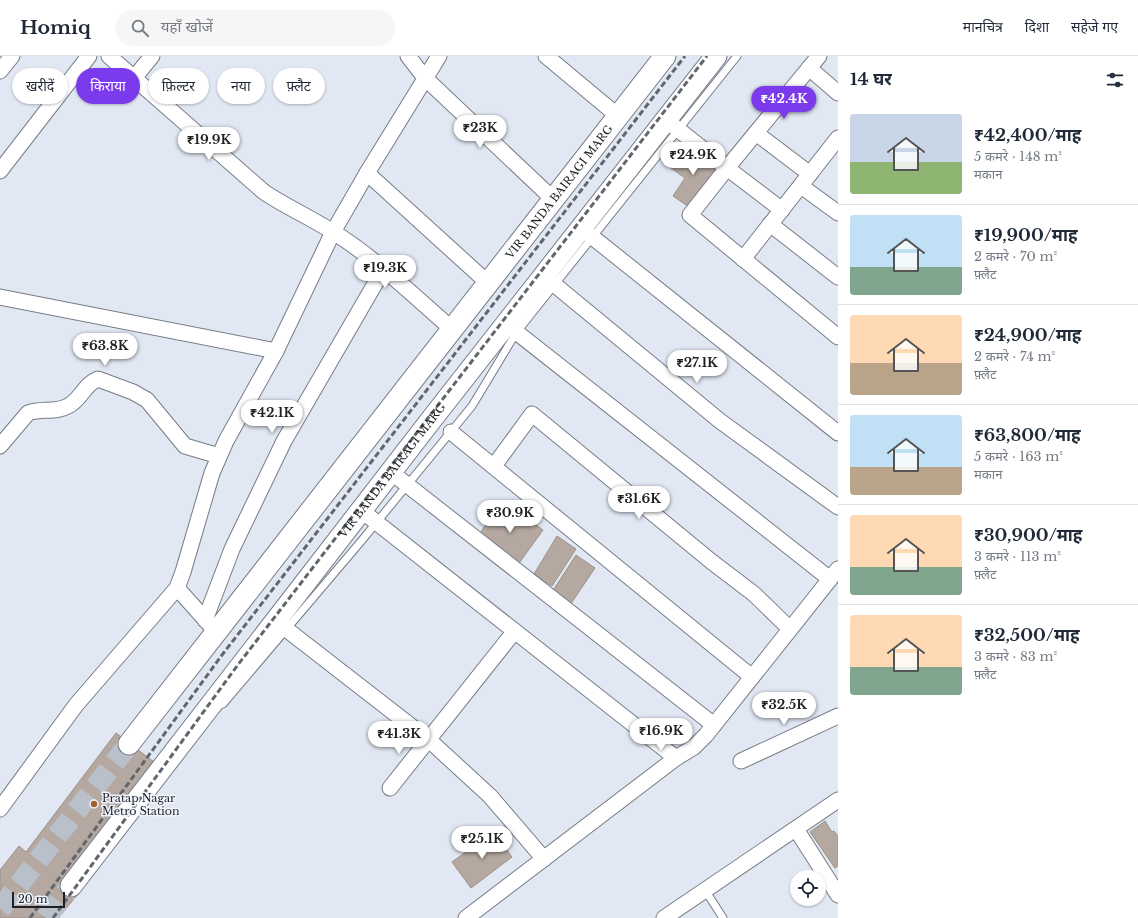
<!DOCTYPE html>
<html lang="hi">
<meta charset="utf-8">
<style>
body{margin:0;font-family:"Libre Baskerville","Noto Sans Devanagari",serif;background:#f6f6f7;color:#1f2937;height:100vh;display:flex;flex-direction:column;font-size:15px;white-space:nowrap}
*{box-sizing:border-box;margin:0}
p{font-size:13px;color:#747a83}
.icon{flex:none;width:22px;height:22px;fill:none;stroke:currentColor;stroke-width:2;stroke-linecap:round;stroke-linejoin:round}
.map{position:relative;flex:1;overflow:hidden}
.panel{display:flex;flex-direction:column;background:#fff;width:300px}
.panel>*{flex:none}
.banner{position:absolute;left:12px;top:12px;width:380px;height:36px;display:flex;gap:8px}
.tools{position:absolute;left:790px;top:814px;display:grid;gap:8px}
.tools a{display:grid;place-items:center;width:36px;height:36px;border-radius:50%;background:#fff;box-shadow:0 1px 3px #0004;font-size:20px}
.scale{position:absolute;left:12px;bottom:10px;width:53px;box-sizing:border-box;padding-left:4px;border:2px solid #1d2024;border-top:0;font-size:11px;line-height:14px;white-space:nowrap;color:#1d2024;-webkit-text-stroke:3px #f1f5fd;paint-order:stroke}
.price{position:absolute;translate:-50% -34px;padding:0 9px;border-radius:14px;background:#fff;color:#222;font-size:13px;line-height:26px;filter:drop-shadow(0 1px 2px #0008)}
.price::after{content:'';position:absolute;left:50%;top:24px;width:12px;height:9px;margin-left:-6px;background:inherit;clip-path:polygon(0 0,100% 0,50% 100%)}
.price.active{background:#7c3aed;color:#fff}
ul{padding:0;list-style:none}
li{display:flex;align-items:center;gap:12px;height:100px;padding:0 12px}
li+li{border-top:1px solid #e0e1e3}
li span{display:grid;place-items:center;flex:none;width:112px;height:80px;border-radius:4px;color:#555}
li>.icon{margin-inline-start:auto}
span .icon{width:48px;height:48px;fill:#fffc;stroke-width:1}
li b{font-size:17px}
h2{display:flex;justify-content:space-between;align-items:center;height:48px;padding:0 12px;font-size:17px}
.tag{padding:0 14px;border-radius:18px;background:#fff;box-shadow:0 1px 3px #0004;font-size:14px;line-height:36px}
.tag.active{background:#7c3aed;color:#fff}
header{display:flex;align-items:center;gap:24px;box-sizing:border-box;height:56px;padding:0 20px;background:#fff;border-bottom:1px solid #e0e1e3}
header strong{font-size:19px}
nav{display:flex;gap:22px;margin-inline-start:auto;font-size:14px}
.search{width:280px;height:36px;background:#f6f6f7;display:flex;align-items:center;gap:10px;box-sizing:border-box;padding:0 14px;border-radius:22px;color:#747a83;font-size:15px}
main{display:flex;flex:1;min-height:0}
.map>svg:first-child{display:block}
.building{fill:#b4a8a0;stroke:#9c9188}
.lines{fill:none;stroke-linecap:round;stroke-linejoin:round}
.secondary-tunnel{stroke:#bac0ca;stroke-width:21;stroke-dasharray:21 10;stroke-linecap:butt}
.lane-casing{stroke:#767c86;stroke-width:9}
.street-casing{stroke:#767c86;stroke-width:17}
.secondary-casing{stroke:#767c86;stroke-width:23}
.lane{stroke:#fff;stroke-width:7}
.street{stroke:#fff;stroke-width:15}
.secondary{stroke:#fff;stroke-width:21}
.rail{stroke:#61666c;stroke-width:3;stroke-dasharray:6 3;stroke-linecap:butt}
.poi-dot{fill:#a16229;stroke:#f1f5fd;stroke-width:1.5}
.labels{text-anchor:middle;stroke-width:3;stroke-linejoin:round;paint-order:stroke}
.street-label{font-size:11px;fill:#1d2024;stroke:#f1f5fd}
.poi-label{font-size:11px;fill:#1d2024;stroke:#f1f5fd;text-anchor:start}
</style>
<header>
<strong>Homiq</strong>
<div class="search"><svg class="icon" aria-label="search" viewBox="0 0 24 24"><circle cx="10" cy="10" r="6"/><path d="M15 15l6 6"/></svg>यहाँ खोजें</div>
<nav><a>मानचित्र</a><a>दिशा</a><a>सहेजे गए</a></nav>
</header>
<main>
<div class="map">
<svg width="838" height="862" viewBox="0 0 838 862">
<rect width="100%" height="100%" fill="#e1e8f4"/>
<g class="building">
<path d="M686 90 719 113 692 153 673 140 685 122 671 112Z"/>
<path d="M503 445 543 474 517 510 477 481Z"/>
<path d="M557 480 576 493 552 530 534 518Z"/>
<path d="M576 499 595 512 570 549 552 536Z"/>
<path d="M116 677 154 706 79 837 58 862H0V814L19 790 26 796Z"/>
<path d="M825 765 832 776 834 775 838 780V810L835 812 810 776Z"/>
<path d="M494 776 512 801 471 832 452 806Z"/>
</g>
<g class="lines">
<g class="secondary-tunnel">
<path d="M0 853 129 688"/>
<path d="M46 862 71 830"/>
</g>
<g class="lane-casing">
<g id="lane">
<path d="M223 648 363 483 472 350 516 277 737 0"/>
<path d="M705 834 723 862"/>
</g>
</g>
<g class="street-casing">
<g id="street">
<path d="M109 0 264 136C286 151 310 161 333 176 374 201 415 241 452 273"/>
<path d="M408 0 425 22 553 143"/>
<path d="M546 0 618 60"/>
<path d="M809 12 838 37"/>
<path d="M0 15 12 0"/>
<path d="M134 22 152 0"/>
<path d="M666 64 727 112 690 159 838 281"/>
<path d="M756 77 810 118"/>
<path d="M0 115 89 0"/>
<path d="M367 117 488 227"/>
<path d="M801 130 838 157"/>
<path d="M782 154 727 112 819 0"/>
<path d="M770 168 838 221"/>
<path d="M581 172 838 377"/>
<path d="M743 203 838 82"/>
<path d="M544 220 720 365 838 451"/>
<path d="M0 241 276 295"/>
<path d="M506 268 830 523"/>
<path d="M451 376 752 621"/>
<path d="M0 390 28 357C41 352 56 357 68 350 81 344 84 328 98 323L133 336 147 344 185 390 219 400"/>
<path d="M494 410 532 358 712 506 754 538 790 573"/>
<path d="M392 417 714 669"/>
<path d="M362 455 676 702"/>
<path d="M177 532 211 570"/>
<path d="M205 564 232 493 284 385 383 214"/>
<path d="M277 566 429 684 490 740 544 803"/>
<path d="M741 705 838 660"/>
<path d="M390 732 514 576"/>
<path d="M0 753 76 649 177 532 183 516 212 417 226 385 276 295 333 176 367 117 439 0"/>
<path d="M796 773 838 839"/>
<path d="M466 862 676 702 694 691 706 679 838 513"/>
<path d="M664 862 838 744"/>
</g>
</g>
<g class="secondary-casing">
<g id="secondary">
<path id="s1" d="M129 688 665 0"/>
<path id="s2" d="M71 830 431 364 716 0"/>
</g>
</g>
<use href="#lane" class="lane"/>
<use href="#street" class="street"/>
<use href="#secondary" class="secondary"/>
<g class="rail">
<path d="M30 862 222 599 685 0"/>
<path d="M53 862 237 610 707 0"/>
</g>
</g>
<circle class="poi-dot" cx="94" cy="748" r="4"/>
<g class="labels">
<g class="street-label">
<text dy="4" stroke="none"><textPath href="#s1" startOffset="700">VIR BANDA BAIRAGI MARG</textPath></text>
<text dy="4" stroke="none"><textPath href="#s2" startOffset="525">VIR BANDA BAIRAGI MARG</textPath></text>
</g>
<g class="poi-label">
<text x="102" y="746">Pratap Nagar<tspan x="102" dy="13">Metro Station</tspan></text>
</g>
</g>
</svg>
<div class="tools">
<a><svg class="icon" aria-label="locate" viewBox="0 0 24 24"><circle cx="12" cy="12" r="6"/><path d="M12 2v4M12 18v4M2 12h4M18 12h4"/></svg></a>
</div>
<div class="scale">20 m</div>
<b class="price active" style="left:784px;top:64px">₹42.4K</b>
<b class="price" style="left:480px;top:93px">₹23K</b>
<b class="price" style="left:209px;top:105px">₹19.9K</b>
<b class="price" style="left:693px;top:120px">₹24.9K</b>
<b class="price" style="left:385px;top:233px">₹19.3K</b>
<b class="price" style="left:105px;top:311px">₹63.8K</b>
<b class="price" style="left:697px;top:328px">₹27.1K</b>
<b class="price" style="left:272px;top:378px">₹42.1K</b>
<b class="price" style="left:639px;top:464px">₹31.6K</b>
<b class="price" style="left:510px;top:478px">₹30.9K</b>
<b class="price" style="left:784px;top:670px">₹32.5K</b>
<b class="price" style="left:661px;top:696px">₹16.9K</b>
<b class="price" style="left:399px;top:699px">₹41.3K</b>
<b class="price" style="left:482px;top:804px">₹25.1K</b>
<div class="banner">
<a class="tag">खरीदें</a>
<a class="tag active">किराया</a>
<a class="tag">फ़िल्टर</a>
<a class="tag">नया</a>
<a class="tag">फ़्लैट</a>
</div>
</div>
<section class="panel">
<h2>14 घर<svg class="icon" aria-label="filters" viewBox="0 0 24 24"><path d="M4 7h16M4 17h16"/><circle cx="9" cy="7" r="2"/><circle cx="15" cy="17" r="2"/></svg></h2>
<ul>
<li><span style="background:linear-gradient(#c9d6e8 60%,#8fb573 0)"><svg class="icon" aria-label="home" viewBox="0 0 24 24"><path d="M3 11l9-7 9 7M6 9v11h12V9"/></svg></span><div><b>₹42,400/माह</b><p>5 कमरे · 148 m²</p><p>मकान</p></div></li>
<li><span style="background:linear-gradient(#bfe0f5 65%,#7fa58c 0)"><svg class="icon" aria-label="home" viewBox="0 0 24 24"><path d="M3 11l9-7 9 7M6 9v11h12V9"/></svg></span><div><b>₹19,900/माह</b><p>2 कमरे · 70 m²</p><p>फ़्लैट</p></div></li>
<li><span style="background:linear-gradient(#ffd9b3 60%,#b9a48a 0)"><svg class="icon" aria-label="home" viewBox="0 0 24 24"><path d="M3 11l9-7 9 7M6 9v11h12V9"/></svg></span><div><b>₹24,900/माह</b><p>2 कमरे · 74 m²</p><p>फ़्लैट</p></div></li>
<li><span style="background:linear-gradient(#bfe0f5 65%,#b9a48a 0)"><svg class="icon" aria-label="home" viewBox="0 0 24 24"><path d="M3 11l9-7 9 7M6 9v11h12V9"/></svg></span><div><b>₹63,800/माह</b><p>5 कमरे · 163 m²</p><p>मकान</p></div></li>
<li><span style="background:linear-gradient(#ffd9b3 65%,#7fa58c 0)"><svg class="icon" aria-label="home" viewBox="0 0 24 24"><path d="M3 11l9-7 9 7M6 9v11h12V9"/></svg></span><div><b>₹30,900/माह</b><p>3 कमरे · 113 m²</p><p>फ़्लैट</p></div></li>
<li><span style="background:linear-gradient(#ffd9b3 65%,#7fa58c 0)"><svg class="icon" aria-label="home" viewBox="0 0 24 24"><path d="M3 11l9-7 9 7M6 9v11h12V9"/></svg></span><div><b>₹32,500/माह</b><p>3 कमरे · 83 m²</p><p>फ़्लैट</p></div></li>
</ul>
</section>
</main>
